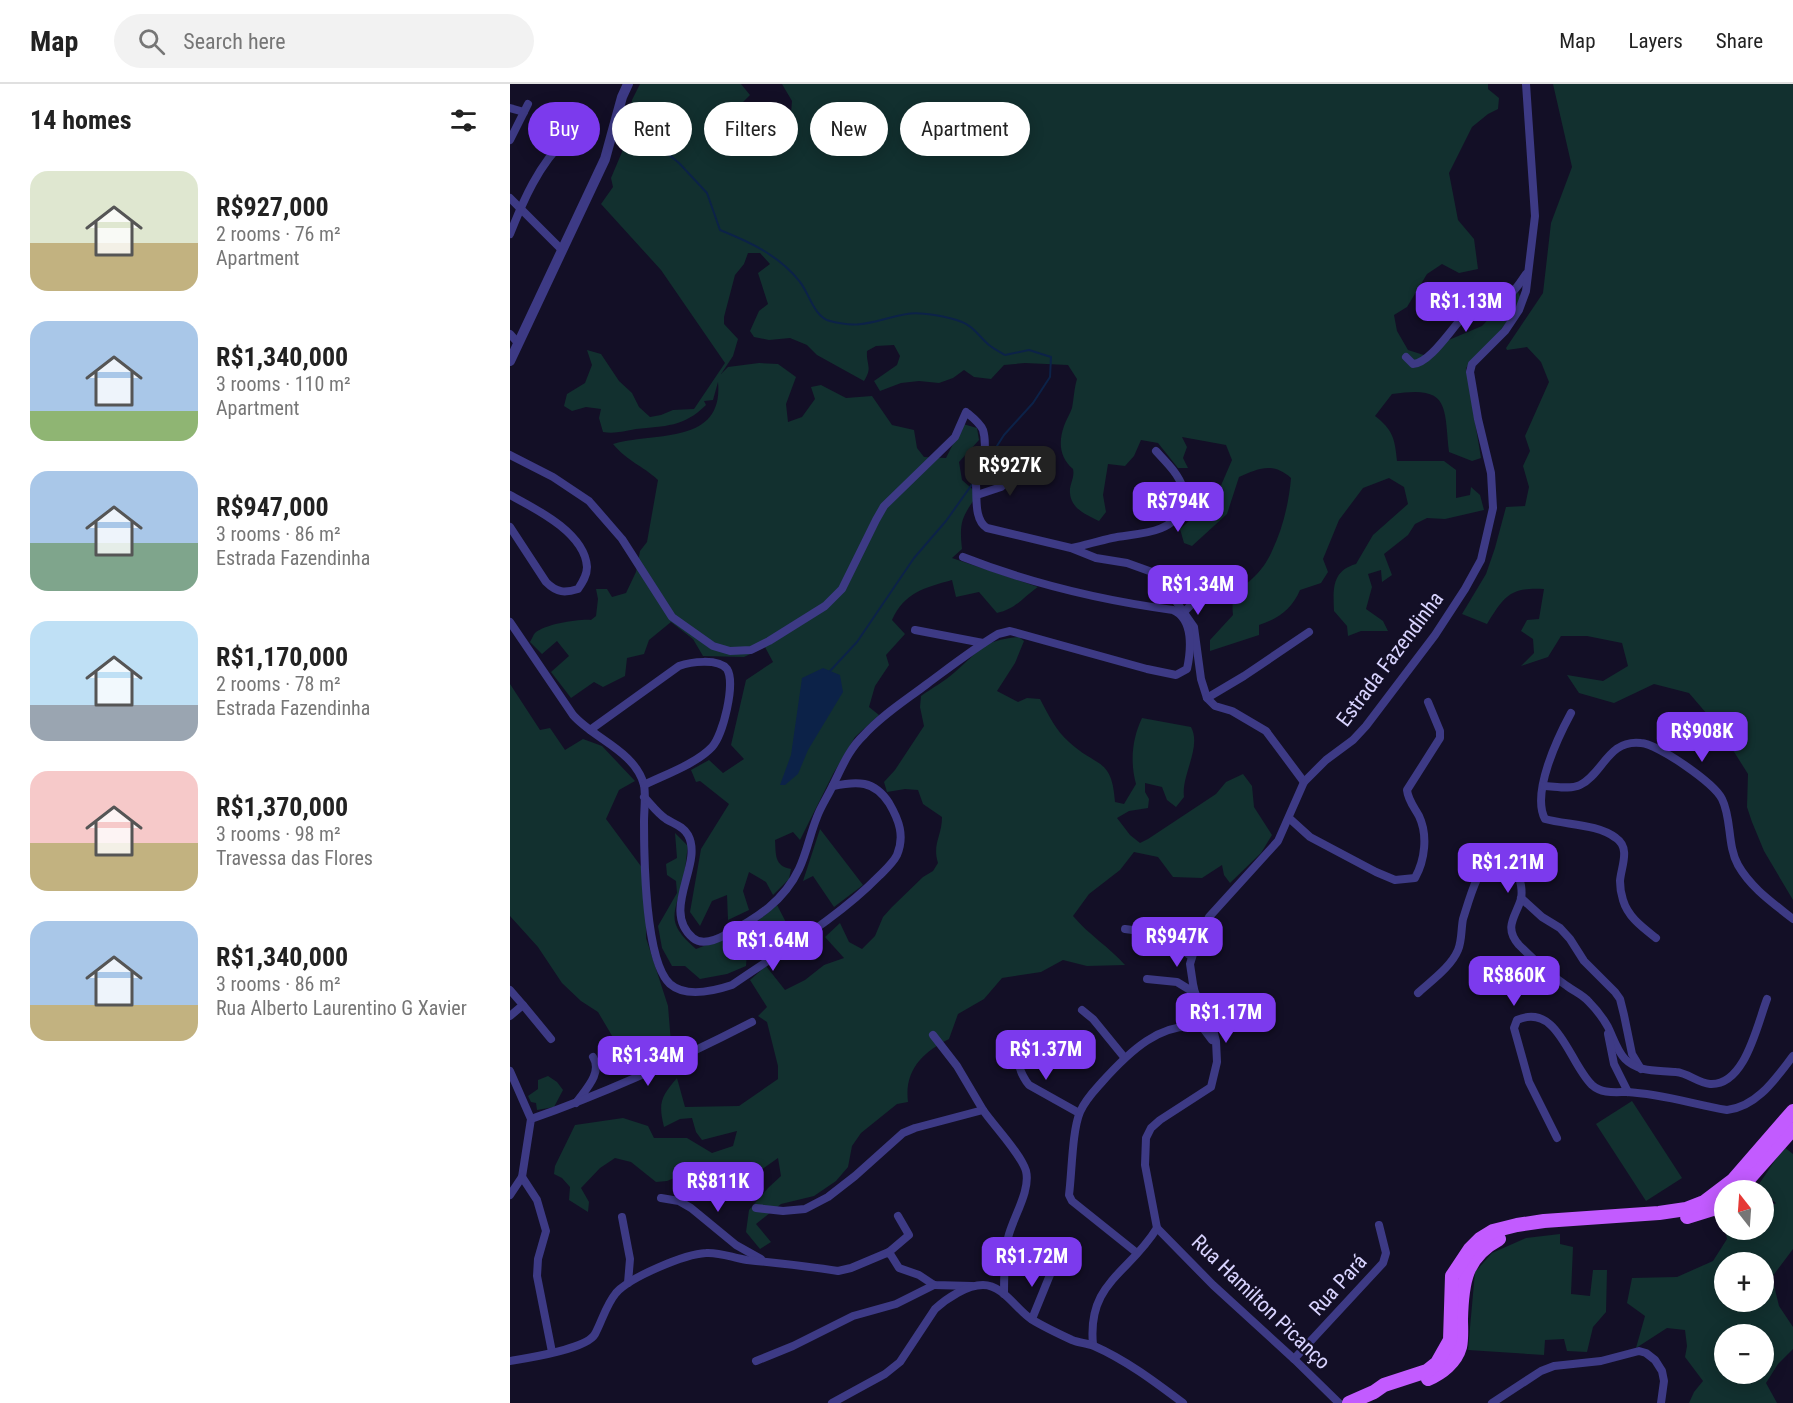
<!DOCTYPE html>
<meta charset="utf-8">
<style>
body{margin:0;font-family:"Roboto Condensed",sans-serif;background:#f2f2f2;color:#222;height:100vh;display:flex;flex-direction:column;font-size:22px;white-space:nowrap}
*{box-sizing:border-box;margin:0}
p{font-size:20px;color:#767676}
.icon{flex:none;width:33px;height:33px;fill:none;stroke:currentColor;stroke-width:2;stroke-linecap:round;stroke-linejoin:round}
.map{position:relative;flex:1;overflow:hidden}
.details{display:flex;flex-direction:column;background:#fff;width:510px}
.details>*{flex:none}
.guide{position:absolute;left:18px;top:18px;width:570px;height:54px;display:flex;gap:12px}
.needle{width:39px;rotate:343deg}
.fabs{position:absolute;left:1204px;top:1096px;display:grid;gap:12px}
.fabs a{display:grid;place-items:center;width:60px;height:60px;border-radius:50%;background:#fff;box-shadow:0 3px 15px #0003;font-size:30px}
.price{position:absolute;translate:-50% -51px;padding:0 14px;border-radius:12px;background:#7c3aed;color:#fff;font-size:20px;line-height:39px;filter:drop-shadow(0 2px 3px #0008)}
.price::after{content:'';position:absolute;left:50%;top:36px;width:18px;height:14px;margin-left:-9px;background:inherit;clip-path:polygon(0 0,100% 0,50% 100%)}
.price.selected{background:#222;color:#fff}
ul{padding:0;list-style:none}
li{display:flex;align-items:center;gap:18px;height:150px;padding:0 30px}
li span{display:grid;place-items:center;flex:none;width:168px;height:120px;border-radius:18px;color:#555}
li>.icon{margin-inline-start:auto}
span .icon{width:72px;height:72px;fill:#fffc;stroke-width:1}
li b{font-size:26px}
h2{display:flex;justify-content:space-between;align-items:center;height:72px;padding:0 30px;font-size:26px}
.chip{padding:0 21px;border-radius:27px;background:#fff;box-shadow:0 3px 15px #0003;font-size:21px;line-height:54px}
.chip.selected{background:#7c3aed;color:#fff}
header{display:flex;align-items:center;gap:36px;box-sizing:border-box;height:84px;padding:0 30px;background:#fff;border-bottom:2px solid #e0e0e0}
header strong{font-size:28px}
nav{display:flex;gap:33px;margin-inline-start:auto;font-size:21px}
.search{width:420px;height:54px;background:#f2f2f2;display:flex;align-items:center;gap:15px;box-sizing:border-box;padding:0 21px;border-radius:33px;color:#767676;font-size:22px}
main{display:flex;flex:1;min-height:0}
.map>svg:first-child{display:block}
.green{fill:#12302f;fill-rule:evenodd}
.water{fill:#0c2248}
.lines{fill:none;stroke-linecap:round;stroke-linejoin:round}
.stream{stroke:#0c2248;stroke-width:2}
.minor{stroke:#3d3a85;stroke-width:8}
.tertiary{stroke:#3d3a85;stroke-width:10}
.primary{stroke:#c25bff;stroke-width:14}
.labels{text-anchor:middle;stroke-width:4.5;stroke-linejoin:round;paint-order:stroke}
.street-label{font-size:21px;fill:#d9d4ff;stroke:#130f26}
</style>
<header>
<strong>Map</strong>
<div class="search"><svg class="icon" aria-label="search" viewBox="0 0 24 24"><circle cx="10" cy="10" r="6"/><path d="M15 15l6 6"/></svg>Search here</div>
<nav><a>Map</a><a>Layers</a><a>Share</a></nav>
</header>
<main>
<section class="details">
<h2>14 homes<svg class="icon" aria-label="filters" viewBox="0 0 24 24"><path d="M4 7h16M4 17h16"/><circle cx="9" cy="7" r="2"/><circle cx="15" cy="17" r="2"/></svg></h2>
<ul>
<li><span style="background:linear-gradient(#dfe7d0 60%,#c2b280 0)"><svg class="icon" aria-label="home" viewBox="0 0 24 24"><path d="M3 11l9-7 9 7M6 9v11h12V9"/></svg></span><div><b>R$927,000</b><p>2 rooms · 76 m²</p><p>Apartment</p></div></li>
<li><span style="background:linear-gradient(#a9c7e8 75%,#8fb573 0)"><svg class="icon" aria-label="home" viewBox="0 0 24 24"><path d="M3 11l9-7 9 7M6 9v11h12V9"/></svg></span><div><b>R$1,340,000</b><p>3 rooms · 110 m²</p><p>Apartment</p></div></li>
<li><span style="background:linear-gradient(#a9c7e8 60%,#7fa58c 0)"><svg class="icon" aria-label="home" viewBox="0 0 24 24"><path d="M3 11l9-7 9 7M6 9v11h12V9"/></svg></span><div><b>R$947,000</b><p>3 rooms · 86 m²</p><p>Estrada Fazendinha</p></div></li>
<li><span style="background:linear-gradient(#bfe0f5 70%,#9aa5b1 0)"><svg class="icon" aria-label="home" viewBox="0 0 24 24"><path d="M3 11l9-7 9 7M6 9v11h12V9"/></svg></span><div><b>R$1,170,000</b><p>2 rooms · 78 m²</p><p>Estrada Fazendinha</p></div></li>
<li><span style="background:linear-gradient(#f6c9c9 60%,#c2b280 0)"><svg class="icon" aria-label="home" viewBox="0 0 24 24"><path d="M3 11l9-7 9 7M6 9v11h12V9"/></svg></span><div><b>R$1,370,000</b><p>3 rooms · 98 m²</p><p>Travessa das Flores</p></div></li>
<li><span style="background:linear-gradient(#a9c7e8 70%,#c2b280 0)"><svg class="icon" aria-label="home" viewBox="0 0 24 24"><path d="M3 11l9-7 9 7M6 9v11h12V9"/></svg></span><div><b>R$1,340,000</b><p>3 rooms · 86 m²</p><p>Rua Alberto Laurentino G Xavier</p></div></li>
</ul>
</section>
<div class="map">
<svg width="1283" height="1319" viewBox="0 0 1283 1319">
<rect width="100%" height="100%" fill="#130f26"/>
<g class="green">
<path d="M130 0H231L240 11 228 23 220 42 244 53 264 48 280 41 282 17 272 0H978V5L989 14 988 25 978 30 962 43 939 89 948 136 964 155 968 185 949 189 932 180 917 190 897 223 884 231 887 247 898 266 920 273 934 258 972 242 992 221 1008 208 1012 217 987 251 956 284 971 374 962 377 939 368C934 321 940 301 882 310L865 332C883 346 885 355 887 377H934L946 386V414L960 411 961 403 970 411 974 426 935 435 917 434 905 440 898 451 874 470 882 491 872 498 871 486 858 490 862 503 856 525 873 537 878 547H851L838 552 837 542 824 527C823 504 822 487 846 480L863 451 898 420 894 403 879 394 853 404 829 436 813 475 818 488 811 499 790 506C782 525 768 535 749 541V551L700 567V556L723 531C720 506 732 506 747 490 753 484 759 474 762 467 773 444 779 418 781 394 763 378 749 384 729 393L717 430 682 462 674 459 670 445 706 413 722 376 716 361 672 353 677 363 673 374 678 384H668L648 359 631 356 624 372 615 382 598 380 593 411 596 428 589 437C577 431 561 425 560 409 559 401 565 394 563 385 550 374 548 359 554 342 556 336 560 330 562 324 564 314 564 305 567 295L558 281 515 279 494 281 481 295 464 293 454 286 443 294 429 299 409 297 391 299 370 307 364 297 387 281 390 272 384 261 366 262 357 267C356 281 363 283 354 297L307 271 297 261 280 254 259 256 244 253 240 247 249 227 258 220 248 189 260 180 250 169H238L234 180 225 191 214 233V240L228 255 223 272 211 290 218 283 249 279 268 280 286 293 276 320 278 338 292 333 305 315 301 303 311 301 336 314 362 312 382 341 404 346 407 364 414 373 436 374 453 340 467 344 469 356 449 378 452 396 468 410C452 433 449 437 452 465L442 474 528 503C512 514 506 525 487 529L469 508 446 513 442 496C414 504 395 508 382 536L395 550 376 571 379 581 365 602 359 623 369 631 345 653 323 690 290 756 283 748 265 756C266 770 264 782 281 785L279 795 263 811 256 798 239 788 233 807 239 826 218 836 217 811 202 817 190 842 180 828 191 765 219 720 190 697 186 698 181 686 199 676 213 689 234 675 221 661 236 596 263 578 255 563 234 573 193 572 183 555 161 538 139 556 134 570 117 574 115 592 93 603 84 598 61 614 41 588 59 572 47 557 32 570 20 558C22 555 23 551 25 549 36 540 68 535 81 536L86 532 88 515 86 505H97L102 513 116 509 126 488 130 467 137 458 148 396C132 381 118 378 103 360 143 348 214 362 208 298L203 316 194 317 196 321C174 343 155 342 126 345 114 347 105 350 93 348L89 334 91 325 76 323 62 327 54 322 57 310 75 299 82 281 77 266 91 270 109 297 122 309 129 323 140 333 151 331 163 326 184 325 215 279 151 186 91 120 103 103 101 94 112 68 122 16Z"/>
<path d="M1043 0H1283V816L1254 767 1242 738 1237 723 1238 690 1209 644 1179 609 1144 600 1104 619 1069 609 1057 591 1093 597 1118 582 1112 559 1077 552H1051L1038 573 1011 582 1024 569 1023 555 1011 547 1017 536 1029 535 1034 505C999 503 994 513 977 540L952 530 976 490 985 464 996 423 1015 422 1019 403 1013 382 1020 367 1015 352 1039 298 1031 278 1017 263 997 266 996 264 1033 209 1041 139 1062 83Z"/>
<path d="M509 553 514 557 505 579 487 607 508 618 517 614 530 615C538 630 546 647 559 658 587 684 602 673 605 718L614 720 626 700C620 678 622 655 632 634L681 643C692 663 671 691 674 713L666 723 657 716 652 703 635 699V708L639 715 638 724 619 727 607 734 620 751 630 759 638 755 706 710 716 698 733 690 742 702 744 723 762 751 751 769 720 799 714 791 712 781 692 794 663 793 648 773 624 768 610 786 579 810 563 832C579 851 599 863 615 881L577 882 553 876 531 888 492 894 474 915 448 930 439 955C413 968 394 986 398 1018L387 1020 351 1049 342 1062 338 1083 326 1097 304 1112 271 1120 246 1140 261 1158 250 1165 236 1148 239 1126 258 1104 271 1092 268 1074 245 1090 239 1109 224 1115 218 1100 195 1103 167 1093 157 1097 146 1098 121 1078 105 1074 90 1084 71 1104 79 1118 78 1128 59 1116 60 1103 52 1094 44 1090 45 1082 65 1041 113 1034 138 1042 144 1054H177L202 1069 223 1062 227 1047 192 1056 186 1048 182 1034 170 1035 154 1043C148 1018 151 1013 167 994L175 1023 229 1022 268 995V982L257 938 248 932 257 923 240 896 256 882 275 906 295 896 314 881 334 874 315 853 330 839 339 858 352 865 365 852 373 833 382 823 413 793 423 787 428 779C422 760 432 752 432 733L413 720 408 706 395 705 377 708 374 698 385 686 414 642 410 623 411 612C422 604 435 597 445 588 472 565 471 557 509 553Z"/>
<path d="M0 600 30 646 40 644 55 666 73 655 92 662 125 697 109 706 96 735 133 785 136 807V854L158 922 161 959 149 981 130 985 114 972 88 928 71 917 52 899 28 863 0 832Z"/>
<path d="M310 745 353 801 324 823 303 792 293 797Z"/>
<path d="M165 749 178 762C176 773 176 784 173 795 165 831 154 837 186 865L238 845 267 821 280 846 279 854 268 852 264 843 249 847 237 869 236 882 217 890 190 895 175 882H162L152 864 148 842 167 809 166 797 157 791 156 780 167 774Z"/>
<path d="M38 992 47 998 53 1006 44 1023 27 1026 26 1019 21 1018 18 1012 28 1005V996Z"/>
<path d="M1122 1017 1172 1094 1136 1117 1086 1040Z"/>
<path d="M1274 1063 1283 1070V1165L1262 1193 1269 1222 1283 1243V1265L1268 1280 1256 1299 1267 1319H1179L1184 1308 1193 1297 1175 1273 1177 1262 1175 1246 1157 1244 1126 1264 1135 1232 1117 1219 1122 1194 1167 1193 1203 1177 1217 1155 1215 1146H1254V1128L1266 1119 1247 1103ZM1215 1179H1254V1218H1215ZM1215 1251H1254V1290H1215Z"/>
<path d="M1050 1150V1160L1063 1163 1061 1210 1080 1212 1083 1186H1097L1096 1228 1083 1243 1077 1268 1057 1267 1054 1255 1035 1256 1034 1271 958 1266 965 1188 982 1169 1016 1154Z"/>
</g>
<path class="water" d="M313 584 330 591 333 608 298 666 288 690 275 701H270L281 671 292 594Z"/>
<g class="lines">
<g class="stream">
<path d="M141 56 169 79 197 109 210 146C240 158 270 172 290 198 299 209 304 233 320 237 353 246 367 235 397 230 409 227 440 233 452 238 464 242 470 254 479 261 484 265 490 268 495 271L519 266 541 273 540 293 523 319 494 351 476 379"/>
<path d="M320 587 347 558 404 474 436 437 463 399"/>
</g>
<g class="minor">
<path d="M0 24 14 28"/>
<path d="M0 56 18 20"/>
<path d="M0 114 52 166"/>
<path d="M0 150C13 117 29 80 56 55"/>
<path d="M0 250 8 259"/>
<path d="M896 273 903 280C920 279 941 245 953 233 965 220 985 222 999 211 1006 206 1011 197 1016 190"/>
<path d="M0 371 43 393 79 417 112 455 162 533 203 562 220 567 241 566 259 557 315 522 332 505 366 436 374 422 445 353 456 328C462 333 470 339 473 346 477 359 474 390 466 400 467 414 464 436 477 444L561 464 586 474 617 479 642 488 651 496 684 543 691 595 697 614 705 622 722 627 756 647 794 698"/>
<path d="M0 411C26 425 75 449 77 483 77 492 72 499 68 505 55 509 47 509 36 498L0 443"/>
<path d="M467 411 491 403 513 383"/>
<path d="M562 464C575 461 589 457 602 454 627 449 663 451 673 422 676 415 676 410 673 404 668 389 656 378 646 367"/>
<path d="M675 527 707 495"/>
<path d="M0 538 63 631C84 655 125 667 134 701 136 712 134 727 134 738 134 772 135 877 160 900 176 914 204 907 222 901 271 867 327 835 369 792 376 785 383 779 387 771 395 752 389 736 379 719 364 696 347 697 323 702"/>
<path d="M405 546 473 559"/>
<path d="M697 614 734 592 799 548"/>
<path d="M1061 629C1048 653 1021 709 1035 735 1057 741 1088 740 1106 754 1121 764 1111 783 1110 797 1110 803 1111 810 1113 816 1118 833 1132 843 1146 854"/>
<path d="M80 646 169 582C180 578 208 574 217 585 226 599 213 651 202 663 186 680 154 691 134 701"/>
<path d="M1034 702C1044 702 1060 706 1070 701 1093 690 1098 655 1131 659 1148 660 1204 699 1212 715 1222 735 1217 761 1228 781 1241 804 1263 819 1283 835"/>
<path d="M134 713C141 720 147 729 156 735 164 740 173 742 178 751 194 780 150 826 183 854 192 862 208 855 217 850 247 834 274 817 289 785 297 768 300 750 307 733 311 722 318 712 323 701 332 683 339 665 354 651 372 631 396 616 417 600 440 583 463 565 488 550L500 547 637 585 666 591 677 585C681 566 684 535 663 526 589 516 522 500 453 473"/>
<path d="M779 734 800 753 866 788 885 796 905 794C915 776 918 751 909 732 904 723 898 716 897 706L930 654V647L918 618"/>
<path d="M1011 814 1032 833 1050 844 1060 855 1074 877 1105 908 1110 915 1114 931 1122 970 1131 985"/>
<path d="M615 845 645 849 681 872"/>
<path d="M637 895 667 898 685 909"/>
<path d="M0 906 13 921 0 932"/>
<path d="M908 909C921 897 941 883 948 866 952 857 951 845 953 835 958 820 969 776 986 773 1005 770 1014 800 1011 815 1006 832 993 843 1009 861 1023 875 1040 891 1057 902 1065 908 1073 911 1079 918 1086 925 1093 934 1098 943 1103 953 1107 967 1115 975 1129 989 1148 986 1166 988 1178 989 1188 999 1200 1000 1235 1002 1247 941 1257 915"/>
<path d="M13 921 41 955"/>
<path d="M572 926 583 935 614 973"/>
<path d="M1098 950 1104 980 1118 1008"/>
<path d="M423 951 447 982 473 1026"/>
<path d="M506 958C506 974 509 989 519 1001L569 1029"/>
<path d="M0 987 21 1035 12 1093"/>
<path d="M66 1019C75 1006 93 989 83 973"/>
<path d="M21 1035C99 1008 168 976 242 938"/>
<path d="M1047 1054 1019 998 1004 944 1007 936C1048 918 1059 979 1082 1001 1092 1010 1105 1008 1117 1008 1153 1010 1182 1020 1217 1026 1247 1023 1266 994 1283 972"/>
<path d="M0 1111 12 1093 27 1116 36 1147 28 1175 27 1192 42 1268"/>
<path d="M151 1114 169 1117 181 1124 226 1161 251 1175"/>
<path d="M246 1124 273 1127 295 1125 318 1113 345 1092 393 1049 405 1044 473 1026C484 1042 511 1070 516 1087 521 1107 502 1135 498 1154 494 1173 494 1192 494 1210"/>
<path d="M112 1133 120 1175 118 1199"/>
<path d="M647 1144 703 1201 784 1275 829 1319"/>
<path d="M379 1168 399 1151 388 1132"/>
<path d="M627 1169 562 1117 559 1111C562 1088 562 1047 570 1028 575 1016 584 1007 592 998 618 969 652 935 693 944L702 956"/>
<path d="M522 1235 544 1181"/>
<path d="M583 1261C577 1198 619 1190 647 1144L635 1081 636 1054 641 1044 650 1036 701 1003 707 978 706 957 701 938 685 909 683 900 680 880 687 857 699 833 768 757 794 698 816 676 843 656 856 642 925 551 955 505 971 476 983 424 981 389 968 335 960 288 962 280 995 247 1009 226 1016 207 1025 132 1016 0"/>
<path d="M784 1275 873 1179 876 1169 869 1141"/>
<path d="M0 1277C18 1274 77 1265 85 1250 92 1237 96 1221 106 1209 120 1193 175 1170 196 1169 210 1168 223 1174 237 1176 267 1179 297 1182 328 1187L341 1184 379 1168 389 1184 409 1191 424 1201 462 1202"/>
<path d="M246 1277 283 1262 343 1232 386 1220 424 1201"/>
<path d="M322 1319 375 1290 390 1278 425 1225C437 1214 457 1201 473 1201 493 1201 506 1225 521 1235 534 1243 549 1250 562 1256 569 1259 577 1259 584 1262 616 1276 645 1298 673 1319"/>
<path d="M982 1319 1031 1287 1044 1282 1091 1277 1129 1267 1136 1269 1145 1276 1152 1287 1154 1297 1151 1319"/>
</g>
<path class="tertiary" d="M0 277 95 75 112 13 118 0"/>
<g class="primary">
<path d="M1228 1107 1283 1045"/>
<path d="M1177 1133 1206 1124 1215 1118"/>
<path d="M918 1295C932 1289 946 1278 950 1263 952 1254 951 1244 951 1235 952 1199 955 1173 989 1155"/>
<path d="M839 1319 864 1308 874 1301 917 1287 927 1279 940 1256 942 1192 960 1165 970 1155 983 1147 1007 1141 1034 1137 1149 1129 1176 1125 1194 1118 1223 1096 1283 1027"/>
</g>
</g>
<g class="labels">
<g class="street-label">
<text transform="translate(880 575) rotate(-53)" y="7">Estrada Fazendinha</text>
<text transform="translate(828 1201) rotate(-48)" y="7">Rua Pará</text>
<text transform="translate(751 1218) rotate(44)" y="7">Rua Hamilton Picanço</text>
</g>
</g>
</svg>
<div class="fabs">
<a><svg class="needle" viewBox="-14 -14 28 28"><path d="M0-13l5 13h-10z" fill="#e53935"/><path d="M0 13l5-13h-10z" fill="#767676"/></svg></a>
<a>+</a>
<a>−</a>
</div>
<b class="price" style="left:956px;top:249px">R$1.13M</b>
<b class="price selected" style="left:500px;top:413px">R$927K</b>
<b class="price" style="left:668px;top:449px">R$794K</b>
<b class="price" style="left:688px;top:532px">R$1.34M</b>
<b class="price" style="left:1192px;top:679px">R$908K</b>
<b class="price" style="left:998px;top:810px">R$1.21M</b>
<b class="price" style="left:667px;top:884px">R$947K</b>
<b class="price" style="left:263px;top:888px">R$1.64M</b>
<b class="price" style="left:1004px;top:923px">R$860K</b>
<b class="price" style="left:716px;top:960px">R$1.17M</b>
<b class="price" style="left:536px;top:997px">R$1.37M</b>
<b class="price" style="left:138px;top:1003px">R$1.34M</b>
<b class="price" style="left:208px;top:1129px">R$811K</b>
<b class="price" style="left:522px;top:1204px">R$1.72M</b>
<div class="guide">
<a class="chip selected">Buy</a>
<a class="chip">Rent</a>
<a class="chip">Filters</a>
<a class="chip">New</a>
<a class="chip">Apartment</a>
</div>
</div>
</main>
